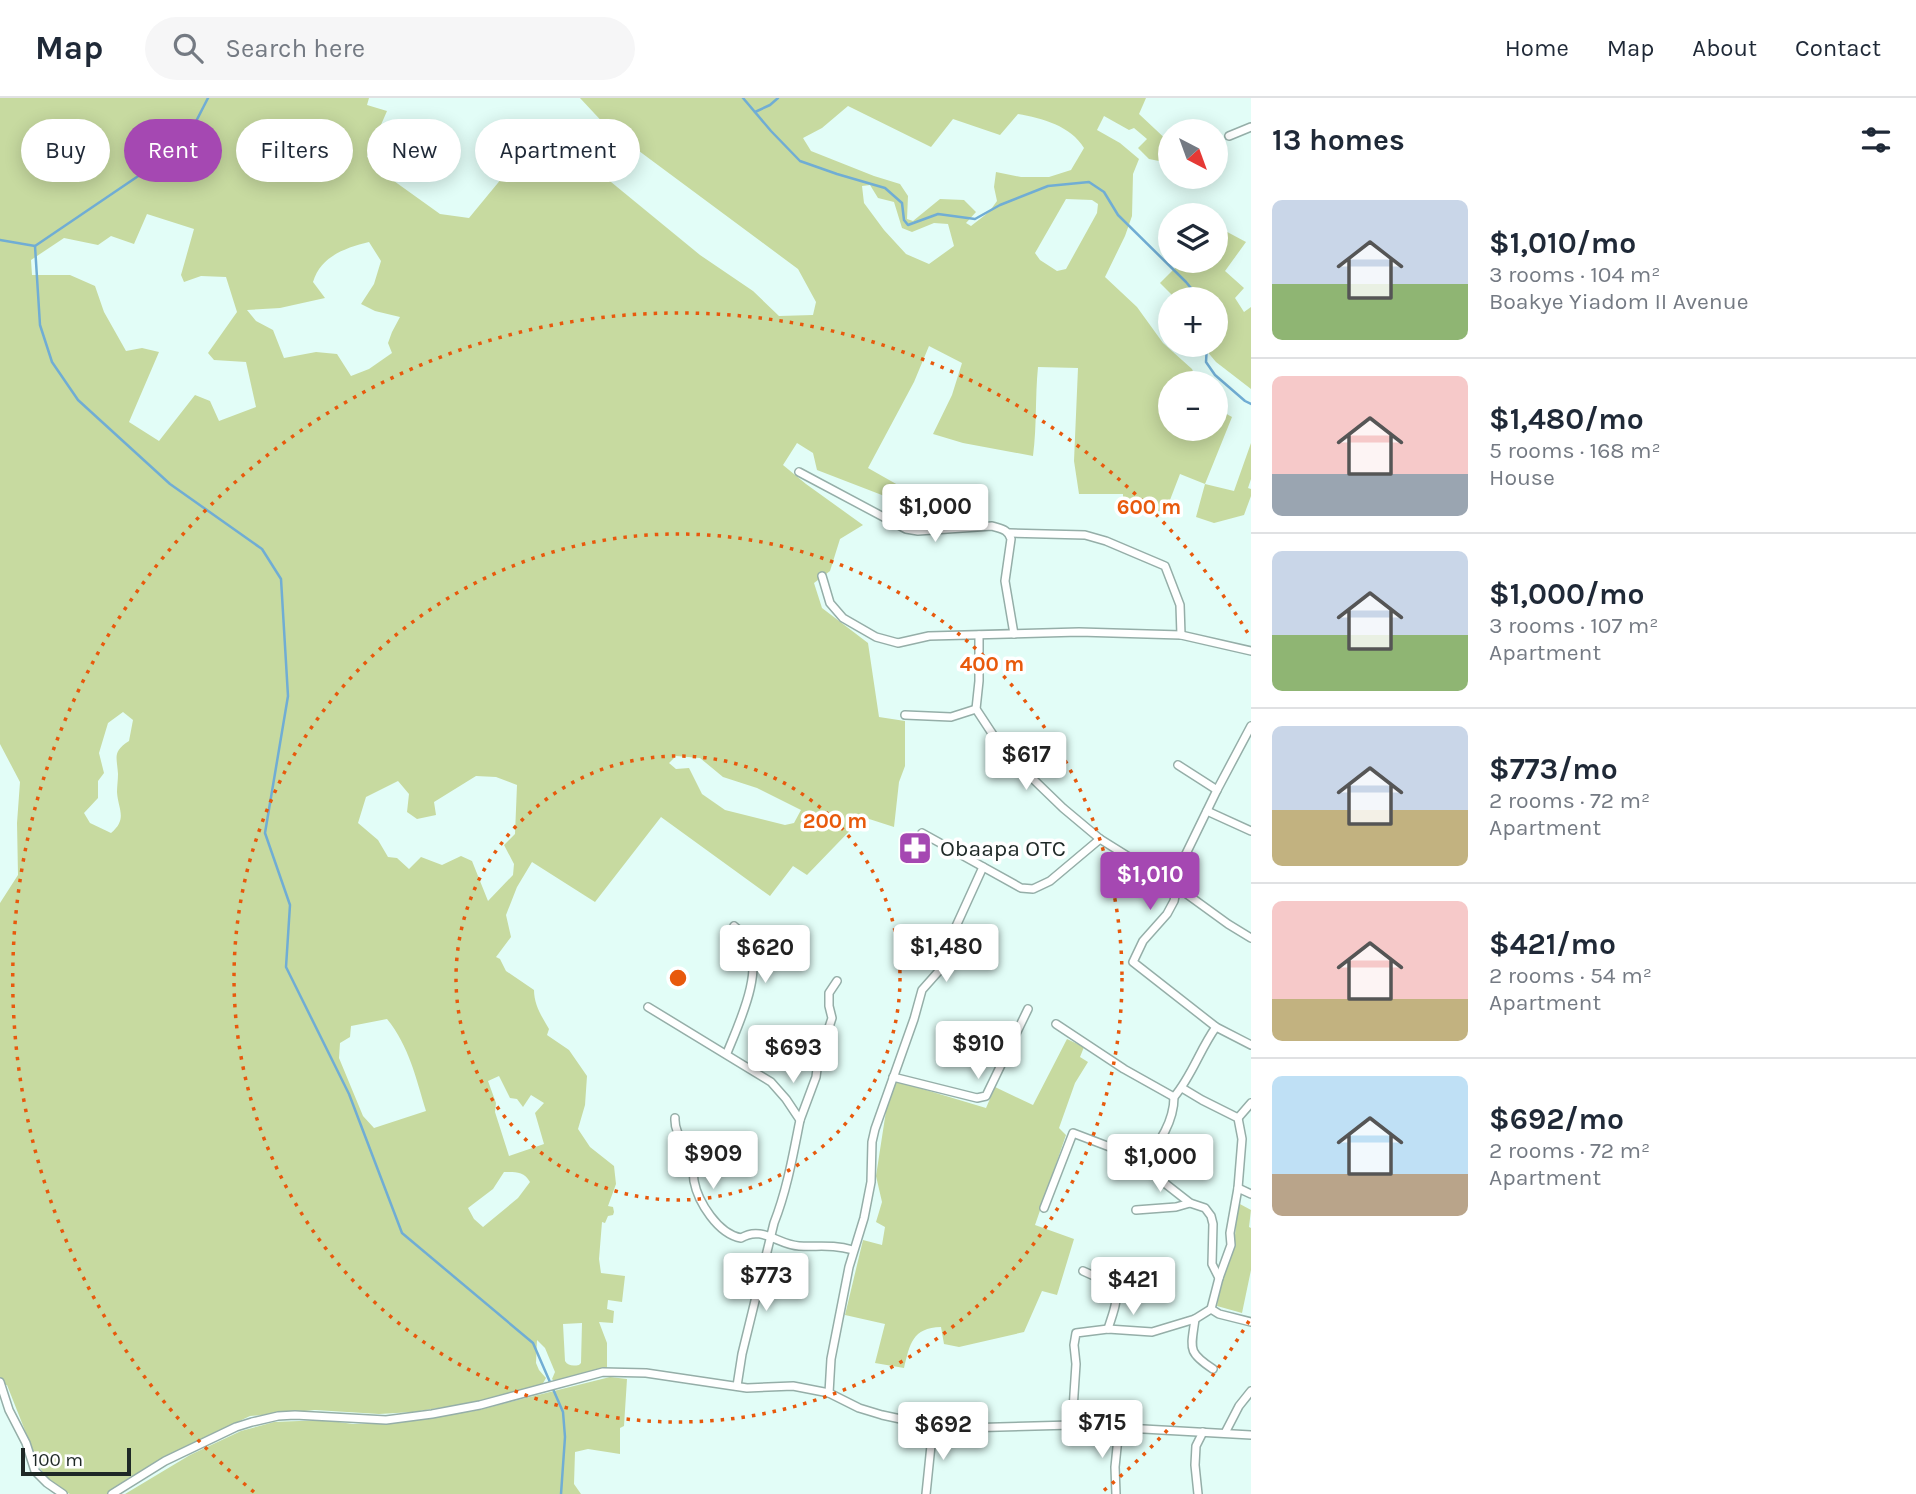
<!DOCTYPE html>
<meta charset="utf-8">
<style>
body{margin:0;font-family:Karla,sans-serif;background:#f6f6f7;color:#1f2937;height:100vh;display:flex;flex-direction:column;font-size:26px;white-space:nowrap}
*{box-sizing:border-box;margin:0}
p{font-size:23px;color:#747a83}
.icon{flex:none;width:38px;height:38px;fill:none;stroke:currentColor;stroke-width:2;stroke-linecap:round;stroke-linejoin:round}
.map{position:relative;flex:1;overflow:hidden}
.side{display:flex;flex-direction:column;background:#fff;width:665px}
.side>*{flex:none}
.guide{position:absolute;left:21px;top:21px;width:665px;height:63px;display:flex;gap:14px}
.needle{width:46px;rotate:139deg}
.tools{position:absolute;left:1158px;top:21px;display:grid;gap:14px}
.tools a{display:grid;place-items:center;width:70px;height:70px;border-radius:50%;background:#fff;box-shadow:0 4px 18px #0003;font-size:35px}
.scale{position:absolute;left:21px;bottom:18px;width:110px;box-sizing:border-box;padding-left:7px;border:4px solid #1e2826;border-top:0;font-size:19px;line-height:24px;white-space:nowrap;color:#1e2826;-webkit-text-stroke:5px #fff;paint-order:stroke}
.price{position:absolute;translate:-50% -60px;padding:0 16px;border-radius:7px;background:#fff;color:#222;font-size:23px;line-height:46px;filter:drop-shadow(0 2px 4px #0008)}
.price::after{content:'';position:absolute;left:50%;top:42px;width:21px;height:16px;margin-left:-10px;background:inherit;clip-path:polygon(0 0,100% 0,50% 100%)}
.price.active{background:#a548b2;color:#fff}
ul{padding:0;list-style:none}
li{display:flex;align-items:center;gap:21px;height:175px;padding:0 21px}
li+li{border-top:2px solid #e0e1e3}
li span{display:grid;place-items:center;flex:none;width:196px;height:140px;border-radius:10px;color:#555}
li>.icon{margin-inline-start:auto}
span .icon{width:84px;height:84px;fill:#fffc;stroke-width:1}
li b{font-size:30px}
h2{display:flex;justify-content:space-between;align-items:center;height:84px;padding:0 21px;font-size:30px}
.tag{padding:0 24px;border-radius:32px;background:#fff;box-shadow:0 4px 18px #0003;font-size:24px;line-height:63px}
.tag.active{background:#a548b2;color:#fff}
header{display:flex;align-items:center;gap:42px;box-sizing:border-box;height:98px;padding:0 35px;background:#fff;border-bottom:2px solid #e0e1e3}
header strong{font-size:33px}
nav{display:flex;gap:38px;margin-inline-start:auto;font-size:24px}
.search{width:490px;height:63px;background:#f6f6f7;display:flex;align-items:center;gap:18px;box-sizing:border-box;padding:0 24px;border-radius:38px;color:#747a83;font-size:26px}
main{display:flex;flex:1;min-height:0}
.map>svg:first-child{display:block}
.green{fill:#c7daa0;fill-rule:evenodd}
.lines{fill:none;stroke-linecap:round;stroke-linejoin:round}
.stream{stroke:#70add4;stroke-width:2.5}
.minor-casing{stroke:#95aea8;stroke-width:10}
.minor{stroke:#fff;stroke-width:7}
.ring{fill:none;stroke:#e8590c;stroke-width:3.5;stroke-dasharray:3.5 7}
.labels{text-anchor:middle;stroke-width:7;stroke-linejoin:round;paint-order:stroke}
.poi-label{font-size:23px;fill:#1e2826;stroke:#fff;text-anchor:start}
.centre{fill:#e8590c;stroke:#fff;stroke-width:3.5}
.ring-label{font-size:21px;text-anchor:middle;font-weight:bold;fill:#e8590c;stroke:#fff;stroke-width:7;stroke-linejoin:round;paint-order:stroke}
</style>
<header>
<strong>Map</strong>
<div class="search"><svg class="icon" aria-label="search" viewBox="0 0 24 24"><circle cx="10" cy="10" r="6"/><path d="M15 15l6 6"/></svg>Search here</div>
<nav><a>Home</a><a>Map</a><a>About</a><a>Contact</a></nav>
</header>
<main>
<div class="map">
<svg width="1251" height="1396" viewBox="0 0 1251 1396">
<rect width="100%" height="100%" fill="#e2fdf7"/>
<g class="green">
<path d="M0 0H369L367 7 387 13 367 59 393 67 387 78 440 116 469 120 544 29 700 157 753 193 779 218 813 217 816 204 798 171 608 30 580 0H1146L1139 16 1171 46V49L1159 63 1149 61 1138 50 1147 41 1134 30 1129 32 1104 18 1097 32 1120 45 1139 61 1133 76 1132 118 1125 138 1105 179 1137 209 1163 245 1192 271 1198 285H1171V331H1216V310L1232 319 1205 386 1234 393 1251 345V381L1248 390 1251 391V398L1244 417 1214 425 1196 419 1205 386 1180 376 1165 415 1123 402V396H1079L1074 363 1078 270 1038 269C1035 299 1037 328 1033 358L963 345 933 336 952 297 962 265 929 248 914 284 868 370 905 391 900 404 817 372 813 355 797 345 783 367 806 386 863 427 840 441 830 473 814 485 822 510 868 545 879 619 905 623V668L899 684 894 729 863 719 807 777 793 768 770 798 661 719 595 804 532 764 517 789 506 817 511 839 496 859 500 861 506 873 534 892C534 907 542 919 549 931L547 937 569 952 587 978 585 1007 578 1031 590 1049 614 1068 616 1086 608 1108 613 1109 614 1114 613 1117 608 1118 605 1125 602 1124 599 1161 601 1175 625 1178 622 1204 608 1202 607 1211 614 1213 613 1225 599 1224 607 1245V1271L555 1284 552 1281 555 1274 545 1250 537 1242 536 1265 539 1272 546 1280 542 1287 483 1303 413 1314 379 1316 315 1312 250 1318 185 1349 107 1396H70L57 1391 47 1381 39 1368 7 1287H0V805L18 777 17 725 20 684 0 646ZM848 8 931 49 953 21 1000 37 1018 16C1042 20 1071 28 1084 50L1071 72 1049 79H1021L996 74 994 89 997 103 989 114 971 128 966 125 976 114 964 102 940 101 913 123 907 121 908 98 900 86 874 78 811 53 803 40 822 30ZM870 87 878 100 894 104 902 130 912 134 934 125 948 126 954 148 929 166 906 156 884 132 864 105 862 88ZM1066 101 1092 102 1098 106 1097 115 1066 171 1057 173 1040 162 1035 155ZM147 116 194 131 181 177 184 184 201 178 226 179 237 214 208 255 214 262 246 264 256 309 219 323 210 303 195 297 159 343 129 324 159 254 142 250 126 253 104 214 95 188 70 177H32L31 162 64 140 98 147 111 138 134 146ZM369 144 381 163 374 186 361 206 375 213 400 219 392 234 388 245 392 255 369 271 351 278 337 256 316 254 284 260 273 232 256 223 247 212 280 210 325 200 313 184C321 158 345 150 369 144ZM123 614 133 622 129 643C112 654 117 659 118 676 118 682 117 688 117 694 118 711 128 721 111 735L90 725 84 715 98 700V683L104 675 99 655 108 625ZM676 658 700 660 723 679 757 690 801 712 794 725 785 727 725 712 702 696 689 670 676 671 669 665ZM476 678 496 679 517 687 515 736 504 747 514 766 513 777 488 803 472 763 461 758 442 767 421 759 409 771 397 760 388 759 378 742 358 725 366 699 398 683 409 696 407 714 417 721 436 717 434 704ZM387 921C409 948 416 980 426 1013L374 1030 363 1018 339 960 340 945 350 939 351 928ZM499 978 510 1000 517 1001 523 1009 531 997 544 1005 535 1015 544 1046 509 1058 495 1014 496 1005 488 983ZM504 1074C515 1074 524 1073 530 1084L518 1100 483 1129 474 1121 468 1110 493 1091ZM582 1225 581 1265 579 1267C573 1268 568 1268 565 1263L563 1226Z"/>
<path d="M1216 128 1246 144 1225 173 1244 190 1235 200 1244 214 1251 209V291L1216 264 1206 252 1211 247H1216V201H1176L1160 185 1182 163H1216Z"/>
<path d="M1067 941 1084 949 1080 959 1088 964 1075 985 1059 1030 1066 1037 1035 1127 1074 1141 1057 1197 1042 1193 1024 1234 959 1249 944 1246 941 1229C912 1230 910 1246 904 1270L875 1265 885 1226 845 1217 863 1142 882 1147 885 1129 876 1124 882 1104 876 1078 886 1013 896 983 986 1010 995 989 1033 1007Z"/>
<path d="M1238 1105 1251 1112 1249 1129 1251 1130V1172L1242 1215 1217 1208 1223 1175 1234 1148Z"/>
<path d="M610 1279 627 1281 624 1328 620 1330V1356L588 1351 575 1354 574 1386 581 1396H125L190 1357 241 1333 274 1324 324 1322 353 1326 386 1325 474 1313Z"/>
</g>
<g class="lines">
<g class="stream">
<path d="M743 0 771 33 800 63 837 76 885 90 902 105 904 122 908 127 938 116 975 121 1000 107 1048 88 1089 84 1104 94 1118 117 1186 184 1200 201"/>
<path d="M755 14 770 7 778 0"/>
<path d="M0 142 35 148 184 47 208 0"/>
<path d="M35 148 40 227 52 264 78 302 170 386 262 451 281 481 288 598 265 735 290 807 286 869 349 996 402 1135 533 1245 563 1314 565 1339 561 1396"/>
<path d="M1207 247 1206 264 1215 277 1245 303 1251 306"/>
</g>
<g class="minor-casing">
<g id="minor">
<path d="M1229 38 1251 29"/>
<path d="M799 374 906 431 918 433 992 428C1001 431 1008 431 1011 441L1005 483 1014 536"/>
<path d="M1010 435 1085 437 1106 443 1165 468 1180 507 1181 537"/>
<path d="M822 478 830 505 843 520 876 539 898 545 929 538 1079 534 1181 537 1251 553"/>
<path d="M979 537V583L976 611 1003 652 1063 710 1100 741 1177 789 1228 826 1251 840"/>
<path d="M905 617 951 619 976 611"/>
<path d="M1251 628 1217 692 1182 764 1174 803 1167 816 1143 843 1133 864 1216 929 1251 947"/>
<path d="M1178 667 1217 692"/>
<path d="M1207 713 1251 733"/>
<path d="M922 735 1021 790 1033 791 1050 783 1100 741"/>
<path d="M648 909 771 984 786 1001 800 1022C793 1057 787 1092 774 1125L742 1256 737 1288"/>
<path d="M1056 926 1124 971 1174 999"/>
<path d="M727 955C739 925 766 870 746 839 743 835 737 831 734 828"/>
<path d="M893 979 977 1000 986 998 1028 911"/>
<path d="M1182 990 1202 1002 1238 1020 1242 1041 1238 1090"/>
<path d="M675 1020C674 1037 687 1046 692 1060 694 1068 693 1075 694 1083 698 1104 718 1136 741 1140 762 1127 778 1147 799 1148 819 1149 832 1146 853 1152"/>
<path d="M1238 1020 1251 1005"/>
<path d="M800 1022 816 979 818 963 832 920 829 908V895L837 883"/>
<path d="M1144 1062C1160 1046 1174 1022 1174 999 1192 978 1200 951 1216 929"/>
<path d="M1044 1110 1073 1035 1144 1062 1153 1076 1190 1105 1205 1110 1211 1118 1213 1126 1212 1166 1219 1180 1211 1211"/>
<path d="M1136 1112 1176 1109 1190 1105"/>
<path d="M1083 1173 1114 1187C1120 1201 1112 1217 1108 1231"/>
<path d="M1219 1180 1231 1147 1230 1135 1238 1090 1251 1096"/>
<path d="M1195 1221C1191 1251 1187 1254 1213 1271"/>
<path d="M0 1284 9 1312 26 1345 35 1373 47 1385 63 1396"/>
<path d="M829 1295 831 1261 849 1169 864 1120 871 1084 872 1044 875 1031 914 921 922 892 938 874 942 859 983 769"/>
<path d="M1072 1327 1076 1266 1074 1247 1076 1235 1108 1231 1152 1234 1195 1221 1211 1211 1219 1216 1251 1224"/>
<path d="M1225 1335 1239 1308 1251 1293"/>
<path d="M112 1396 165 1363 236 1329 252 1324 278 1318 295 1317 386 1322 432 1316 480 1307 603 1274 646 1275 747 1290 793 1288 829 1295 859 1310 882 1317 933 1328 963 1330 1072 1327 1251 1337"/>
<path d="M926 1396 933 1328"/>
<path d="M1116 1396 1115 1369 1119 1330"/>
<path d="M1198 1396 1195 1367 1196 1348 1203 1334"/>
</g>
</g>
<use href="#minor" class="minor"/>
</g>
<g class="ring">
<circle cx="678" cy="880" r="222"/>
<circle cx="678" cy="880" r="444"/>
<path d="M1249 1223A666 666 0 0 1 1102 1394M254 1394A666 666 0 1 1 1249 537"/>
</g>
<defs>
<g id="pharmacy-square" transform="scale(1.75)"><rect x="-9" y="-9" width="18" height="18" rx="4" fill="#a548b2" stroke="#fff"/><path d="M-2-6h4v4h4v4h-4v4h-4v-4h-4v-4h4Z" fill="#fff"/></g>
</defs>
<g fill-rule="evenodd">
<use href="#pharmacy-square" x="915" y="750"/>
</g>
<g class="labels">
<g class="poi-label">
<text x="940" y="758">Obaapa OTC</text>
</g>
</g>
<circle cx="678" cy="880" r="10" class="centre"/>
<g class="ring-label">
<text x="1149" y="416">600 m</text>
<text x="992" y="573">400 m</text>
<text x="835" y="730">200 m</text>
</g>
</svg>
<div class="tools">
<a><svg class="needle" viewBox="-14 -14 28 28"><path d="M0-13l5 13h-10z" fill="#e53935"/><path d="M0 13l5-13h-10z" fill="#747a83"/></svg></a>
<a><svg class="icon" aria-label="layers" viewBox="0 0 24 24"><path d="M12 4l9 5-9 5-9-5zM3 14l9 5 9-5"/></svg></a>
<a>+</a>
<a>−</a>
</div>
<div class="scale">100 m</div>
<b class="price" style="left:935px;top:446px">$1,000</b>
<b class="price" style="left:1026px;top:694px">$617</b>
<b class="price active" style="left:1150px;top:814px">$1,010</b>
<b class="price" style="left:946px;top:886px">$1,480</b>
<b class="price" style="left:765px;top:887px">$620</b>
<b class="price" style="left:978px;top:983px">$910</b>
<b class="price" style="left:793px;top:987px">$693</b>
<b class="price" style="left:713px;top:1093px">$909</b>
<b class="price" style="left:1160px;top:1096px">$1,000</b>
<b class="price" style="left:766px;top:1215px">$773</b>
<b class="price" style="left:1133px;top:1219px">$421</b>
<b class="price" style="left:1102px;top:1362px">$715</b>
<b class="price" style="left:943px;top:1364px">$692</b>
<div class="guide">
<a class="tag">Buy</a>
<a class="tag active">Rent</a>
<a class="tag">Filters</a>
<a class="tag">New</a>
<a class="tag">Apartment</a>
</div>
</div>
<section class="side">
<h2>13 homes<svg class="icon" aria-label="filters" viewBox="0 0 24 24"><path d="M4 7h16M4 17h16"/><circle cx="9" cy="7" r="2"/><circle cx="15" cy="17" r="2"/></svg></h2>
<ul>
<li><span style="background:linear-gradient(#c9d6e8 60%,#8fb573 0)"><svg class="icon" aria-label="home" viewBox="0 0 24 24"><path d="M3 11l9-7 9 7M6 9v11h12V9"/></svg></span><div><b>$1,010/mo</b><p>3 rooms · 104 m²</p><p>Boakye Yiadom II Avenue</p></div></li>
<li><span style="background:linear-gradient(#f6c9c9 70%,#9aa5b1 0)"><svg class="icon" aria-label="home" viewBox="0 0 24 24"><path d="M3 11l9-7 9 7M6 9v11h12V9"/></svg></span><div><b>$1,480/mo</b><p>5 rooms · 168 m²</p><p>House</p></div></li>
<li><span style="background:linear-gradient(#c9d6e8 60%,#8fb573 0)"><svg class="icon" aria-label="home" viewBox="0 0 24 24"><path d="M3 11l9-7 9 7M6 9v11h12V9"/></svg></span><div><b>$1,000/mo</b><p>3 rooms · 107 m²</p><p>Apartment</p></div></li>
<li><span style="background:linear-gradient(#c9d6e8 60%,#c2b280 0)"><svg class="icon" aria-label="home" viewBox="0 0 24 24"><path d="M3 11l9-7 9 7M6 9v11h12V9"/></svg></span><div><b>$773/mo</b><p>2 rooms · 72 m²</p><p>Apartment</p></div></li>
<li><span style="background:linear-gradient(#f6c9c9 70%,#c2b280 0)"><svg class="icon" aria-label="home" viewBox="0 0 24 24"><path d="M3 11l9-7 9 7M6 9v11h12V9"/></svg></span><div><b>$421/mo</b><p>2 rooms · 54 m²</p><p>Apartment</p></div></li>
<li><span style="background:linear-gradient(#bfe0f5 70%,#b9a48a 0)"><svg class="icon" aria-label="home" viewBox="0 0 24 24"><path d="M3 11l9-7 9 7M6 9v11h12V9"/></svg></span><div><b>$692/mo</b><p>2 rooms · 72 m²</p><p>Apartment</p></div></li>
</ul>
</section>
</main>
